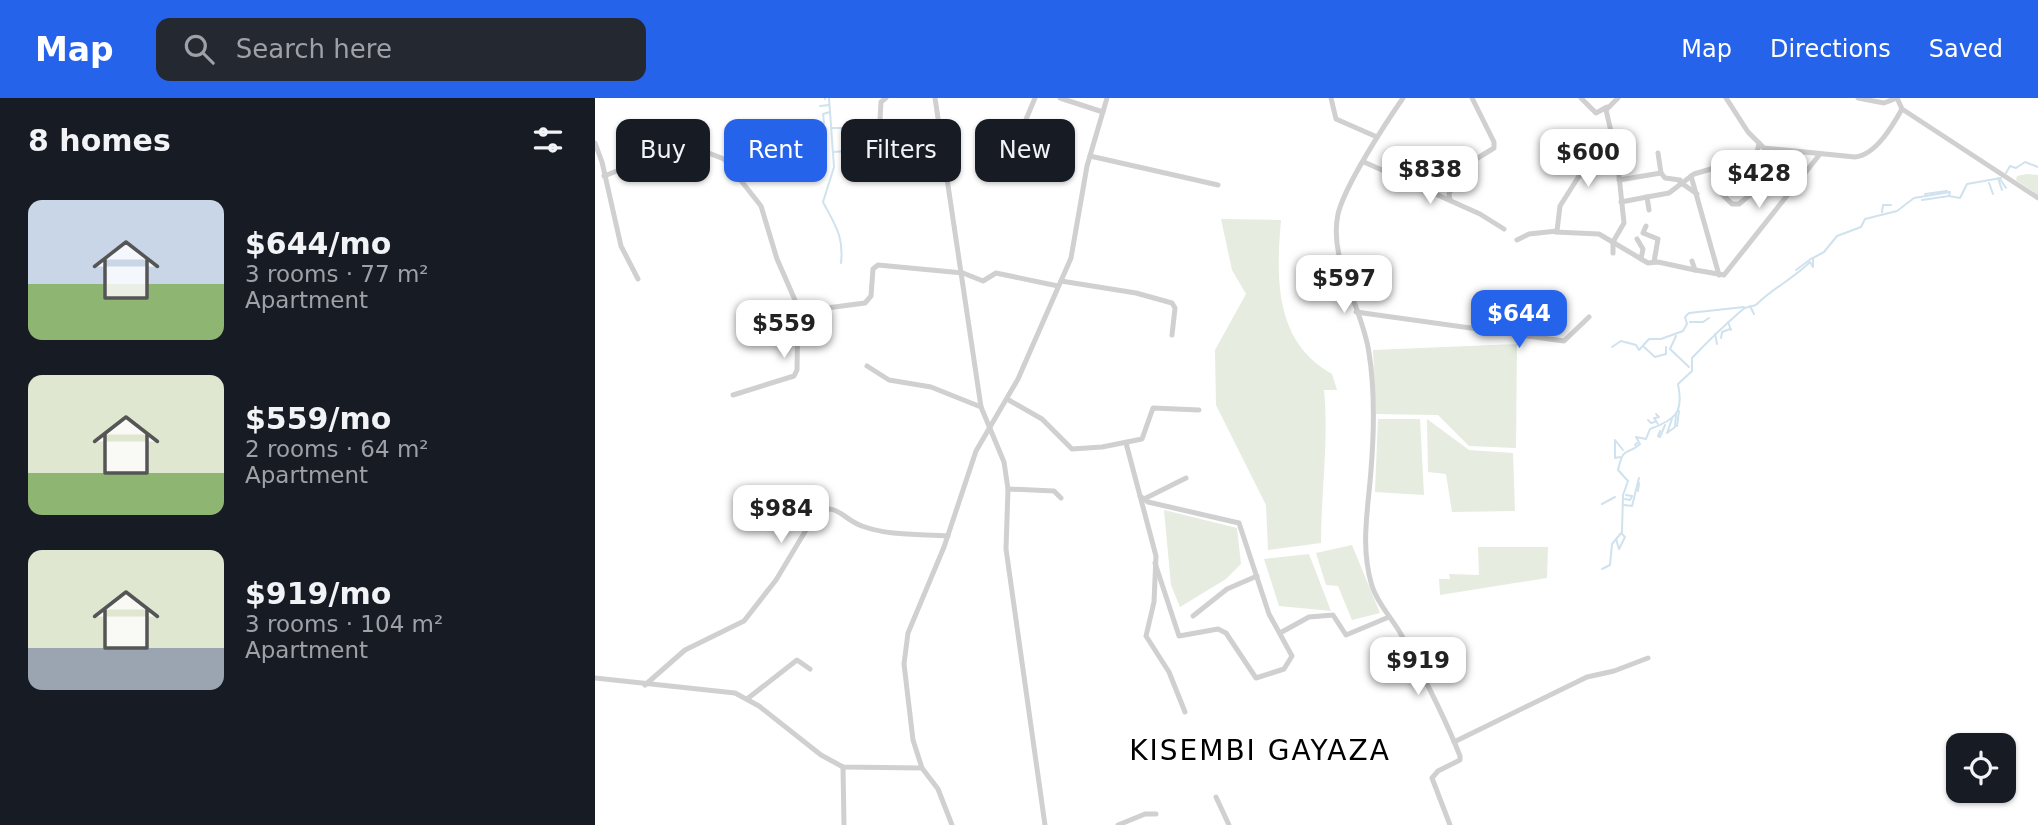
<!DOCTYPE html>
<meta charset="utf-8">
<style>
body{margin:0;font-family:"DejaVu Sans",sans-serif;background:#242831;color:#f1f3f6;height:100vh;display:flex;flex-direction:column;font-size:26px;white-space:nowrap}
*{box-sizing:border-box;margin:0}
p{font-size:23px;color:#9ea1a6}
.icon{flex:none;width:38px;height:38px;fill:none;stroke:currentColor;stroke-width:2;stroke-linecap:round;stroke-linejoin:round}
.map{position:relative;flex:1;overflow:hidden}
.drawer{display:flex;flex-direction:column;background:#171b24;width:595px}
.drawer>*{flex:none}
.hud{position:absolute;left:21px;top:21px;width:665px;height:63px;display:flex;gap:14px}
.tools{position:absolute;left:1351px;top:635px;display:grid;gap:14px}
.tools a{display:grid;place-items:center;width:70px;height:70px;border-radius:14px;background:#171b24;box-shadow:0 2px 5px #0004;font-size:35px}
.price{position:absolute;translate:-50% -60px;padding:0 16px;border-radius:14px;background:#fff;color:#222;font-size:23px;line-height:46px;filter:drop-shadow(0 2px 4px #0008)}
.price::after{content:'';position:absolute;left:50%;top:42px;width:21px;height:16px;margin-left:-10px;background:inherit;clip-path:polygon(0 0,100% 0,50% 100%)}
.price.selected{background:#2563eb;color:#fff}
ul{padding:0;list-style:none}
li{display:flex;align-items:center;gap:21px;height:175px;padding:0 28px}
li span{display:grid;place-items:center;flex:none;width:196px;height:140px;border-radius:14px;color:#555}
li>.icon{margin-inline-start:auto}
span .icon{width:84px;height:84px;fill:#fffc;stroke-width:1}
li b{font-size:30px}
h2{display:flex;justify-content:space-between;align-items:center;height:84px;padding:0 28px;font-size:30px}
.tag{padding:0 24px;border-radius:14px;background:#171b24;box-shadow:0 2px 5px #0004;font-size:24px;line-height:63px}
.tag.selected{background:#2563eb;color:#fff}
header{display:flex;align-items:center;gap:42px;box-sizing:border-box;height:98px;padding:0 35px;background:#2563eb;color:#fff}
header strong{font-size:33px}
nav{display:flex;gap:38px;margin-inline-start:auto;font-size:24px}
.search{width:490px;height:63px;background:#242831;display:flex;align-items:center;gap:18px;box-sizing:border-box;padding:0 24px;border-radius:14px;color:#9ea1a6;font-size:26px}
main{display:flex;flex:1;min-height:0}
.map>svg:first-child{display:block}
.green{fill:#e6ecdf}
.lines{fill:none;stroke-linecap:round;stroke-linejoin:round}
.stream{stroke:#cfe2ee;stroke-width:2}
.minor{stroke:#d0d0d0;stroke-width:5}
.labels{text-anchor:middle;stroke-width:7;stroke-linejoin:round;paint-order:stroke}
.quarter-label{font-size:28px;letter-spacing:2px;fill:#000;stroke:#fff}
</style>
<header>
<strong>Map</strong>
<div class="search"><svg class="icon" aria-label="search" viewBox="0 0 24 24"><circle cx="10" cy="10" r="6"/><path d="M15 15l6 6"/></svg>Search here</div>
<nav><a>Map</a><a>Directions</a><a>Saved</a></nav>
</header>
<main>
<section class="drawer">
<h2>8 homes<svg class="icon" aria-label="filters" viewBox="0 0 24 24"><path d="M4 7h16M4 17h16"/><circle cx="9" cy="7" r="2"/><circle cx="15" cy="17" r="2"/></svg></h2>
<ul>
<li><span style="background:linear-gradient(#c9d6e8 60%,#8fb573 0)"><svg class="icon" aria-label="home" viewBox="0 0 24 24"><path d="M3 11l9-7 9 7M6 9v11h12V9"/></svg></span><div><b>$644/mo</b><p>3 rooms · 77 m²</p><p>Apartment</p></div></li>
<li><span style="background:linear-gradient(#dfe7d0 70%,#8fb573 0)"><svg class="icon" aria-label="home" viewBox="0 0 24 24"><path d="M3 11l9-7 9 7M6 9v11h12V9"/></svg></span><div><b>$559/mo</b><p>2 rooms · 64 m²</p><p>Apartment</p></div></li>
<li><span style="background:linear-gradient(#dfe7d0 70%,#9aa5b1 0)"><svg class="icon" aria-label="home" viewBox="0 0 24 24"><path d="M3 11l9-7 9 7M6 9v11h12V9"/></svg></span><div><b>$919/mo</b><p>3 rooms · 104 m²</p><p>Apartment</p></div></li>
</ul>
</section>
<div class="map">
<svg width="1443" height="727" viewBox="0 0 1443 727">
<rect width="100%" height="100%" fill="#fff"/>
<g class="green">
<path d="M1432 76 1443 77V97L1421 82 1422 78Z"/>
<path d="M626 121 686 122C681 179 679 244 737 276L742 292H729C734 343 726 393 726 445L673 452 671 407 621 307 620 252 651 196 637 172Z"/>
<path d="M922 246 921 350 874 348 843 317 781 316 778 252Z"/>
<path d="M783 321H825L829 397 780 394Z"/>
<path d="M832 321 874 352 918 355 920 413 857 414 851 376 833 374Z"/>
<path d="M569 412 642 430 646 466 631 481 585 509 576 487Z"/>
<path d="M757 447 785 515 757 522 743 488 731 487 721 455Z"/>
<path d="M883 449H953L952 480 845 497 844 481H855L854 476 884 477Z"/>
<path d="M714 456 736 513 684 508 669 461Z"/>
</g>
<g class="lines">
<g class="stream">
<path d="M230 0V1"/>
<path d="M234 0 239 69 228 104C240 127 249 138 246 165"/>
<path d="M225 8 234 7"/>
<path d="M229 25 228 16 235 14"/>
<path d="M236 30H249"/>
<path d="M259 52 261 42 268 43 266 52"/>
<path d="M238 54 266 52 270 57"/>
<path d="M1411 75 1415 68 1421 70 1430 64 1443 69"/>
<path d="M1403 80 1407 92"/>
<path d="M1405 81 1411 90"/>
<path d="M1394 85 1398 96"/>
<path d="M1330 96 1352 93"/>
<path d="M1327 102 1354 98"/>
<path d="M1287 114 1288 107H1296"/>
<path d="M1201 172 1217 160"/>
<path d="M1155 208 1159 216"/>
<path d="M1095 224H1108L1114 220"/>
<path d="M1133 224 1136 232"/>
<path d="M1120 236 1122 246"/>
<path d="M1081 238 1075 251 1094 269"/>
<path d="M1126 240 1127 234 1135 231"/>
<path d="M1017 249 1026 243 1041 247 1044 252 1054 241H1066L1088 233 1092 226 1090 219 1094 215 1149 209"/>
<path d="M1049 249 1060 259 1071 256V249"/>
<path d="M1059 320 1063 326"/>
<path d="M1060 320 1064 319 1061 316"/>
<path d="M1077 321 1072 335 1080 329 1081 316"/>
<path d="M1053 322 1056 325 1060 324"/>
<path d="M1082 328 1084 313"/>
<path d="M1065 333 1063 338 1065 339 1070 327"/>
<path d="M1040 347 1042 345"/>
<path d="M1025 359 1020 360V342L1028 352"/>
<path d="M1043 393 1044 385"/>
<path d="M1030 401 1035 402 1037 398 1031 397"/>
<path d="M1007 406 1020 399"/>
<path d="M1029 407 1037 408 1044 380"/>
<path d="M1021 441 1024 451 1030 439 1026 435"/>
<path d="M1007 471 1015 467 1017 446 1027 434 1028 397 1033 383 1023 372C1029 346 1031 359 1045 346L1041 339 1051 341 1055 331C1080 322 1089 315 1083 286L1097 273V260C1113 243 1131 226 1147 212 1151 208 1159 209 1162 206 1177 191 1199 180 1215 164L1218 169V160L1229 154 1242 138 1266 129 1270 121 1302 113 1319 100 1355 94 1354 98 1365 100 1372 86 1406 80"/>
</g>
<g class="minor">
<path d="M340 0 386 309 409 364 413 391 411 451 450 727"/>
<path d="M465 0 508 14"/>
<path d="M736 0 741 21 782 39"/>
<path d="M808 0C790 26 750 87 743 116 733 163 768 210 774 255 780 292 779 335 776 372 773 413 765 448 777 488 783 507 798 521 807 538 828 577 849 617 865 658V662L843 673 837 680 855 727"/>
<path d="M986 0 1001 15 1012 9"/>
<path d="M1131 0 1153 34 1169 50 1260 59C1281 57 1298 27 1307 11L1302 0"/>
<path d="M1263 0 1289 5 1302 0"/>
<path d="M1307 11 1443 100"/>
<path d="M284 39 286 4 291 0"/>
<path d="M0 45 7 64 26 148 43 181"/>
<path d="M419 50 440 0"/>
<path d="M1063 55 1066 75"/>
<path d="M495 58 623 87"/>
<path d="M769 64 885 116 909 131"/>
<path d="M9 78 84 49 101 50 129 61 166 108 182 161 203 209 209 213 270 205 276 198 278 171 283 167 368 175 388 183 401 175 463 188"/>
<path d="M1096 78 1124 177"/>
<path d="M1024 82 1066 75 1070 80 1085 82"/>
<path d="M1085 84 1102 96"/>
<path d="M1127 96 1137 106H1144L1157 95 1141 70 1143 63 1162 55 1164 45"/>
<path d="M855 102 854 96 866 71 876 70 881 61 899 50V44L877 0"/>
<path d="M1026 104 1052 99"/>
<path d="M1054 112 1052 99 1074 95 1099 76 1143 63"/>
<path d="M1051 128 1048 135 1063 141 1059 164"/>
<path d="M960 134 1004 136 1053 165 1063 164 1100 172"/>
<path d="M1042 141 1048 151 1046 161"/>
<path d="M922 142 934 136 962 133 965 108 984 78 1022 59 1011 12 1023 0"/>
<path d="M1018 155V144L1029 125 1022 59"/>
<path d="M1097 163 1100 172 1129 177 1225 56"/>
<path d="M466 183 541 195 577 205 580 210 577 237"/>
<path d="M761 214 969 243 994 219"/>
<path d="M272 268 294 282 336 289 386 309"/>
<path d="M138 297 199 278 202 272 203 209"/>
<path d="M412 301 447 321 477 351 507 349 547 341 558 310 604 312"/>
<path d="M531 345 561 458 559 504 551 538 574 574 590 614"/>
<path d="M413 391 459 393 466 400"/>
<path d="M545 398 553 404 644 425 674 516 697 558 689 571 661 580 631 535 623 531 584 538 560 465"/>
<path d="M549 401 591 380"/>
<path d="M598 518 632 491 662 478"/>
<path d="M685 535 714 519 738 517 751 537 794 519"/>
<path d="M0 580 140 595 164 608 226 657 248 669 327 670"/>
<path d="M50 587 90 552 149 523 181 482 220 417C240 401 248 422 267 428 294 438 324 436 353 438"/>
<path d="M152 601 202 562 215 571"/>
<path d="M859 644 992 579 1019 573 1053 560"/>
<path d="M248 669 249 727"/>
<path d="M621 699 634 727"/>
<path d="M357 727 343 691 327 670 318 642 309 566 313 535 349 449 381 353 423 281 476 160 492 68 512 0"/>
<path d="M523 727 550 716H561"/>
</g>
</g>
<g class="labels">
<g class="quarter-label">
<text x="665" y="662">KISEMBI GAYAZA</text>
</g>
</g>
</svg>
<div class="tools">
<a><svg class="icon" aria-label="locate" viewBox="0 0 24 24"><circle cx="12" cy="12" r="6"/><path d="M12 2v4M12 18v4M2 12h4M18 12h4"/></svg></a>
</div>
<b class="price" style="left:993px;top:91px">$600</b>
<b class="price" style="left:835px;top:108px">$838</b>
<b class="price" style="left:1164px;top:112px">$428</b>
<b class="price" style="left:749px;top:217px">$597</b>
<b class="price selected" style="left:924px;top:252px">$644</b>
<b class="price" style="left:189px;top:262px">$559</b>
<b class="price" style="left:186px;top:447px">$984</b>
<b class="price" style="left:823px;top:599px">$919</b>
<div class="hud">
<a class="tag">Buy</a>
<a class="tag selected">Rent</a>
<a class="tag">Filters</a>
<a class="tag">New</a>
</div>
</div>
</main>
